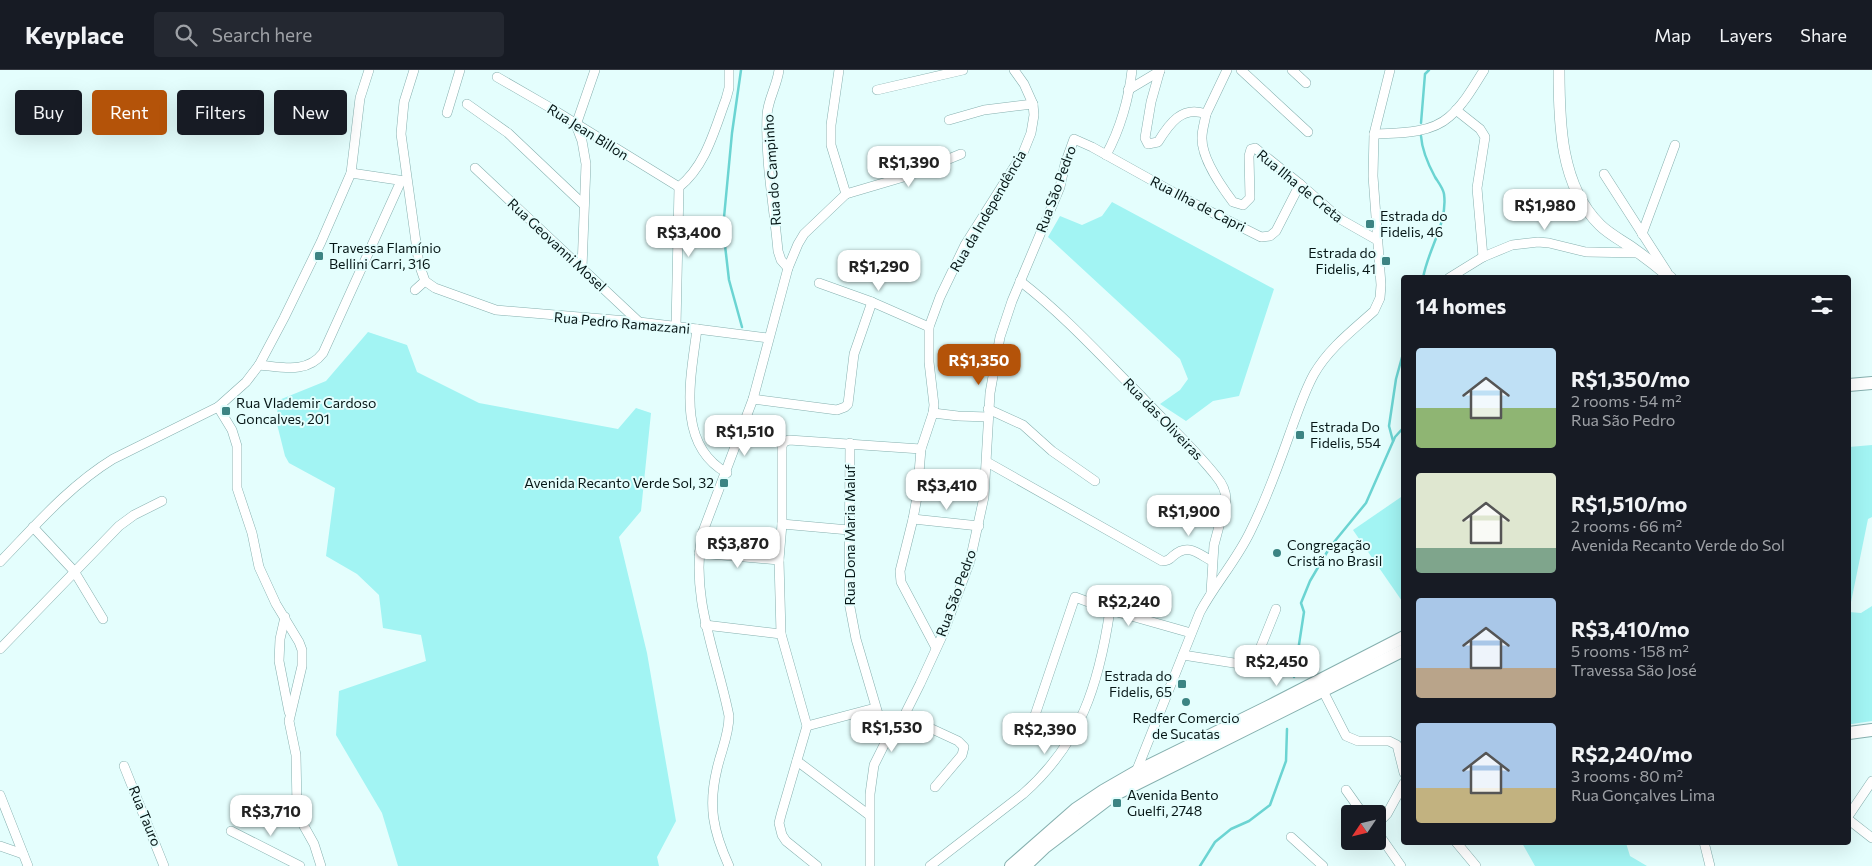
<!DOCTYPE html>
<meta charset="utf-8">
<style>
body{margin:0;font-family:Commissioner,sans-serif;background:#242831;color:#f1f3f6;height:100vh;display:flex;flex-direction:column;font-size:19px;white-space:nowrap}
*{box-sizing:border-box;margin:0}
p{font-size:16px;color:#9ea1a6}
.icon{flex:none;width:28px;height:28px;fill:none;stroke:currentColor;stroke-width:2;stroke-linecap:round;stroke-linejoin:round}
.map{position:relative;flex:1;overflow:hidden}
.details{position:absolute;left:1401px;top:205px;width:450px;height:570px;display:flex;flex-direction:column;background:#171b24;border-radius:5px;box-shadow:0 5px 20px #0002}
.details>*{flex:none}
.top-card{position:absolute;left:15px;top:20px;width:475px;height:45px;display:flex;gap:10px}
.needle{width:32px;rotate:235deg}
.controls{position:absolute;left:1341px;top:735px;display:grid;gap:10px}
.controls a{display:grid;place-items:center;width:45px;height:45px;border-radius:5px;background:#171b24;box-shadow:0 5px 20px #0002;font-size:25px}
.price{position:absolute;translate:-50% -42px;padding:0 11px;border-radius:10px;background:#fff;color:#222;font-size:16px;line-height:32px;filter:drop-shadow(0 1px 2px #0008)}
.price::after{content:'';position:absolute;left:50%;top:30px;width:15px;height:11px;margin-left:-8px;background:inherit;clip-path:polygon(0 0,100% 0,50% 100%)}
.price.on{background:#b45309;color:#fff}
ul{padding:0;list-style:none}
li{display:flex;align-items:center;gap:15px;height:125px;padding:0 15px}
li span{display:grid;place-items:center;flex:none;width:140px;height:100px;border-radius:5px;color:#555}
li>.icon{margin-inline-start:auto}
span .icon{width:60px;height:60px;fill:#fffc;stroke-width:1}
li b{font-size:21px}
h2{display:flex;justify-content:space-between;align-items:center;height:60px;padding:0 15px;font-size:21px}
.chip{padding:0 18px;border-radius:5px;background:#171b24;box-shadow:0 5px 20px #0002;font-size:18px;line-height:45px}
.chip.on{background:#b45309;color:#fff}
header{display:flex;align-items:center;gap:30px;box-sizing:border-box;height:70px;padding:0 25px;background:#171b24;border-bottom:1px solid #363941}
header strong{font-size:24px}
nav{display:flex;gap:28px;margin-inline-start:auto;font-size:18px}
.search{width:350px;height:45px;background:#242831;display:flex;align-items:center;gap:12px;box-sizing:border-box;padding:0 18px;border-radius:5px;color:#9ea1a6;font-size:19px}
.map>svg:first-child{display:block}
.green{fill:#a2f4f3}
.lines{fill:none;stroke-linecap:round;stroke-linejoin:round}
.stream{stroke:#6bd4d2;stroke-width:2.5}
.minor-casing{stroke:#86b0af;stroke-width:10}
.tertiary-casing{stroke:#86b0af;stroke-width:12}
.secondary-casing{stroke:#86b0af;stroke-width:14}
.minor{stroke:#fff;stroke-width:9}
.tertiary{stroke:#fff;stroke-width:11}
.secondary{stroke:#fff;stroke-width:12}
.poi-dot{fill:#3c8483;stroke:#e4fefd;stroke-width:2}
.labels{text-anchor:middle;stroke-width:4;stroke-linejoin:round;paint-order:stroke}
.street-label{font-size:14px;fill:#071717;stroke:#e4fefd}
.poi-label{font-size:14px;fill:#071717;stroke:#e4fefd;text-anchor:start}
</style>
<header>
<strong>Keyplace</strong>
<div class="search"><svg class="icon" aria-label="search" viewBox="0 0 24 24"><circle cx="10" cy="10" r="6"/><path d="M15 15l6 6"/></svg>Search here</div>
<nav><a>Map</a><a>Layers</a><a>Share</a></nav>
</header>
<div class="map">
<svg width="1872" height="796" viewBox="0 0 1872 796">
<rect width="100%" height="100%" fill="#e4fefd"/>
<g class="green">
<path d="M1112 132 1274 219 1239 326 1213 331 1186 351 1160 334 1180 320 1188 309 1180 289 1048 167 1060 146 1082 155 1102 146Z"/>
<path d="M368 262 407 275 417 302 479 333 618 359 636 338 651 343 641 441 619 467 647 583 676 751 657 787 659 796H398L382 743 336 665 339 621 426 591 421 565 383 558 379 525 357 504 326 486 335 418 289 393 285 386 276 350 279 330 326 311Z"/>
<path d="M1872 375V447L1868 449 1849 542 1861 543 1872 536V651L1852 654H1849V377Z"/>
<path d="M1404 425V534L1353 460Z"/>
<path d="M1522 773H1626L1630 786 1647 796H1535Z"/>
</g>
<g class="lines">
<g class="stream">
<path d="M741 0 732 63 723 158 729 210 742 257"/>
<path d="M1421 53 1425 4 1429 0"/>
<path d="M1421 66C1422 81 1428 94 1435 107 1438 112 1443 118 1444 124 1448 153 1428 179 1423 208"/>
<path d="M1393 371 1389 356 1396 309 1404 280"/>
<path d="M1294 607 1304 542 1301 533 1310 511 1330 477 1366 433 1395 367 1404 357"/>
<path d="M1200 796 1215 772 1231 759 1249 751 1270 735 1286 691 1287 659"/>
</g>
<g class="minor-casing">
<g id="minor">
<path d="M414 0 404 32 401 64 419 194 425 211 435 218 496 240 639 252 697 259C691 307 675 374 727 403"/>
<path d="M779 0C777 16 768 29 767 45 765 90 774 136 778 181L781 190 788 198"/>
<path d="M1160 0 1151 32 1145 68 1148 74 1158 72C1169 54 1182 35 1206 44 1205 51 1202 60 1202 67 1201 88 1221 116 1233 132L1243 135 1250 128 1249 86 1251 79 1255 78 1300 114 1340 149 1377 170"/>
<path d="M1241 0 1308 62"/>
<path d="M1292 0 1306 13"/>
<path d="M497 7 549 37 679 117"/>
<path d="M877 20 963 0"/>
<path d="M1128 20 1160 1"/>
<path d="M467 34 508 63 584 135"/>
<path d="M1456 40 1480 59 1485 67 1477 118 1483 187"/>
<path d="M447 43 460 0"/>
<path d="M1206 44 1227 0"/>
<path d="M949 50 984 40 1033 34"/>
<path d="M576 55 582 71 586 94 582 198"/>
<path d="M576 55 595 0"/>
<path d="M1374 64C1398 63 1430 64 1449 47 1464 34 1474 16 1484 0"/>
<path d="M1106 85C1120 60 1129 28 1132 0"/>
<path d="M475 98 639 252"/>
<path d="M351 103 405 111"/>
<path d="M1604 104 1667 202"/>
<path d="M846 124 907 106 961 84"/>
<path d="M1642 164 1675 75"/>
<path d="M1449 208 1483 187 1512 175 1538 172 1549 173 1586 182 1640 183"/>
<path d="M1020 211C1064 245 1101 286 1140 325 1165 352 1193 377 1216 406 1222 413 1226 421 1226 430L1214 475 1211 522"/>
<path d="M819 213 872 232 929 257"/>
<path d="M415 220 425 211"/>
<path d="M676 257 679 117C706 95 714 61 726 29L729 18V0"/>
<path d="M697 259 768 268"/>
<path d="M259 295C282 297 307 304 323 283L401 111"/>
<path d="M753 329 837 340 845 337 848 334 854 284 872 232"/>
<path d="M218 337 232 360 237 376V418L252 463 259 497 276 534 299 572 302 580V596L289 651 296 685 297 736 300 749 314 774 321 796"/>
<path d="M988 339 1023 355 1052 381 1095 411"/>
<path d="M933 343 958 346 988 347"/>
<path d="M850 373 849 532 856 569 886 671"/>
<path d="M987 392 1162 491C1167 491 1169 490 1173 486 1188 473 1197 483 1212 491"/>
<path d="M913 449 979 456"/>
<path d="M782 454 849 460"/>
<path d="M33 457 74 501 103 549"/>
<path d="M699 483 779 490"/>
<path d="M0 492C35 456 69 416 113 389L218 337 246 312 259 295 284 248 321 172 351 103 360 28 369 0"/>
<path d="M285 547 280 569 279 591 289 642"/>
<path d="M705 555 781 564"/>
<path d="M936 578 901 512 900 501 913 449 917 427 921 379 933 343 934 335 929 292V257L940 227 965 175 1023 83 1031 63 1034 45 1033 34 1024 14 1014 0"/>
<path d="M0 579 119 456 134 445 162 431"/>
<path d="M1183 585 1253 596 1276 539"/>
<path d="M1323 621 1346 666 1358 671H1389L1397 675 1404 703"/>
<path d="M904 646 958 671 964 677 962 685 935 717"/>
<path d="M1032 654 1075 527 1110 540 1191 563"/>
<path d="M807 656 875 638"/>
<path d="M797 691 869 745"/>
<path d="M124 696 164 796"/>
<path d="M1136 702 1200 542C1215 514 1236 491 1250 462 1266 430 1278 397 1290 363 1297 344 1304 322 1314 304 1329 278 1353 260 1374 241L1380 228 1381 215 1373 106 1374 64 1390 0"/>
<path d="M1346 720 1363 744"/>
<path d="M0 725 28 796"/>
<path d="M1849 745 1872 711"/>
<path d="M1849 750 1872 768"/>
<path d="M1378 753 1387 744 1404 713"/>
<path d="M231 761 300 796"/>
<path d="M1378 763 1401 796"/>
<path d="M1291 767 1323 796"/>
<path d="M1456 772 1476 796"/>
<path d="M1704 772 1710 796"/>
<path d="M0 776 23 784"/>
<path d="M729 796C713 761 708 736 717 699 721 681 729 665 729 646 717 585 690 529 702 464L753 329 788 198 798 174 804 164 846 124 831 75V55L839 0"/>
<path d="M817 796 786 771 782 765 779 753 781 745 807 656 781 564 779 490 782 454V376L784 372 789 370 921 379"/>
<path d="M870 796V724L874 695 886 671 904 646 920 614 943 564 970 491 984 427 990 323 1000 267 1012 231 1060 117 1065 94 1074 69 1092 77 1189 131 1261 167 1270 166 1276 161 1300 114"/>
<path d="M930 796 1023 724C1081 673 1099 614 1110 540"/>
</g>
</g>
<g class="tertiary-casing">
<path id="tertiary" d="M1559 0C1559 52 1560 116 1600 155 1609 164 1621 170 1631 177 1645 187 1658 197 1671 208"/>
</g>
<g class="secondary-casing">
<g id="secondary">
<path d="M1849 315 1872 313"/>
<path d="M1849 663 1872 660"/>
<path d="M1011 796 1076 739 1103 721 1136 702 1268 637 1404 567"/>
<path d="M1025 796 1045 777 1112 726 1404 580"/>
</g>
</g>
<use href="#minor" class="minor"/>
<use href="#tertiary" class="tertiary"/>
<use href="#secondary" class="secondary"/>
</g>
<g class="poi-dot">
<rect x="1365" y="149" width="10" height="10" rx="2.5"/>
<rect x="314" y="181" width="10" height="10" rx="2.5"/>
<rect x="1381" y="186" width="10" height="10" rx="2.5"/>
<rect x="221" y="336" width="10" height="10" rx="2.5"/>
<rect x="1295" y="360" width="10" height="10" rx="2.5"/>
<rect x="719" y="408" width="10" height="10" rx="2.5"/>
<circle cx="1277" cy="483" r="5"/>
<rect x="1177" y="609" width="10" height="10" rx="2.5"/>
<circle cx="1186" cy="632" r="5"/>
<rect x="1112" y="728" width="10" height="10" rx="2.5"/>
</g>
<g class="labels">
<g class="street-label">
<text transform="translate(588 62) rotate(32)" y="5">Rua Jean Billon</text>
<text transform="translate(772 100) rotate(-94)" y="5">Rua do Campinho</text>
<text transform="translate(1300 116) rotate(39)" y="5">Rua Ilha de Creta</text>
<text transform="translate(1056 119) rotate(-70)" y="5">Rua São Pedro</text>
<text transform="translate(1198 134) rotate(27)" y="5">Rua Ilha de Capri</text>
<text transform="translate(988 141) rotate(-60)" y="5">Rua da Independência</text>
<text transform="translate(557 175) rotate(43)" y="5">Rua Geovanni Mosel</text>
<text transform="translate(622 253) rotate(5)" y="5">Rua Pedro Ramazzani</text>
<text transform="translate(1163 349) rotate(46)" y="5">Rua das Oliveiras</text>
<text transform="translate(850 465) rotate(-90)" y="5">Rua Dona Maria Maluf</text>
<text transform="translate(956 523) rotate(-70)" y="5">Rua São Pedro</text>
<text transform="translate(145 746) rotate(68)" y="5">Rua Tauro</text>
</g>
<g class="poi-label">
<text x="1380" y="151">Estrada do<tspan x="1380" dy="16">Fidelis, 46</tspan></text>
<text x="329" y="183">Travessa Flamínio<tspan x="329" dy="16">Bellini Carri, 316</tspan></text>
<text x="1376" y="188" text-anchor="end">Estrada do<tspan x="1376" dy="16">Fidelis, 41</tspan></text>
<text x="236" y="338">Rua Vlademir Cardoso<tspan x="236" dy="16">Goncalves, 201</tspan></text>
<text x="1310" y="362">Estrada Do<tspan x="1310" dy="16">Fidelis, 554</tspan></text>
<text x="714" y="418" text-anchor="end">Avenida Recanto Verde Sol, 32</text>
<text x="1287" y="480">Congregação<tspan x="1287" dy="16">Cristã no Brasil</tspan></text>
<text x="1172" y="611" text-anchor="end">Estrada do<tspan x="1172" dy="16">Fidelis, 65</tspan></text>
<text x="1186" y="653" text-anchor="middle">Redfer Comercio<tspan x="1186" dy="16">de Sucatas</tspan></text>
<text x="1127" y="730">Avenida Bento<tspan x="1127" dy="16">Guelfi, 2748</tspan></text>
</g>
</g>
</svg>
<div class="controls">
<a><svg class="needle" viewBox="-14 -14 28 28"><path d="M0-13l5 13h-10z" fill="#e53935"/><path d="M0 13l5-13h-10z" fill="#9ea1a6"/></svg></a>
</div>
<b class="price" style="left:909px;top:118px">R$1,390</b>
<b class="price" style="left:1545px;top:161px">R$1,980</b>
<b class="price" style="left:689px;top:188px">R$3,400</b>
<b class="price" style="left:879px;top:222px">R$1,290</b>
<b class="price on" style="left:979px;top:316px">R$1,350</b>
<b class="price" style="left:745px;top:387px">R$1,510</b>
<b class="price" style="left:947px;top:441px">R$3,410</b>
<b class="price" style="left:1189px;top:467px">R$1,900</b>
<b class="price" style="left:738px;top:499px">R$3,870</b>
<b class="price" style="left:1129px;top:557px">R$2,240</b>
<b class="price" style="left:1277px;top:617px">R$2,450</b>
<b class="price" style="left:892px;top:683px">R$1,530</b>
<b class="price" style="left:1045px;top:685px">R$2,390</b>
<b class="price" style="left:271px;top:767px">R$3,710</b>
<div class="top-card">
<a class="chip">Buy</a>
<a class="chip on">Rent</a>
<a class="chip">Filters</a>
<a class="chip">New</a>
</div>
<section class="details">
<h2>14 homes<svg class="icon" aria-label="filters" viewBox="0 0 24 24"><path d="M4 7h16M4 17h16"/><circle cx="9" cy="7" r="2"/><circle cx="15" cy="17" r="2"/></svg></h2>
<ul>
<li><span style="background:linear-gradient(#bfe0f5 60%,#8fb573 0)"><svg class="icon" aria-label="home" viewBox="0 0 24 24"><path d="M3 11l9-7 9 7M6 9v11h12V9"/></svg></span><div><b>R$1,350/mo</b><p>2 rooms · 54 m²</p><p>Rua São Pedro</p></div></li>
<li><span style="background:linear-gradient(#dfe7d0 75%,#7fa58c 0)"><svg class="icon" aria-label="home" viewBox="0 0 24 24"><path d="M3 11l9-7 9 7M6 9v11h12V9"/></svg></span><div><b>R$1,510/mo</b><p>2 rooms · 66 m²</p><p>Avenida Recanto Verde do Sol</p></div></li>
<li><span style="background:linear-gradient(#a9c7e8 70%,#b9a48a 0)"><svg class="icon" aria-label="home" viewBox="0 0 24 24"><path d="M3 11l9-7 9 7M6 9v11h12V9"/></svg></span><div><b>R$3,410/mo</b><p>5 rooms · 158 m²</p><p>Travessa São José</p></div></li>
<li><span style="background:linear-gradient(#a9c7e8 65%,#c2b280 0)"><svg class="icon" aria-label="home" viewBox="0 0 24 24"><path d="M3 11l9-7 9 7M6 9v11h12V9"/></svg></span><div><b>R$2,240/mo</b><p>3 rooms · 80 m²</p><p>Rua Gonçalves Lima</p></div></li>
</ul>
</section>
</div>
